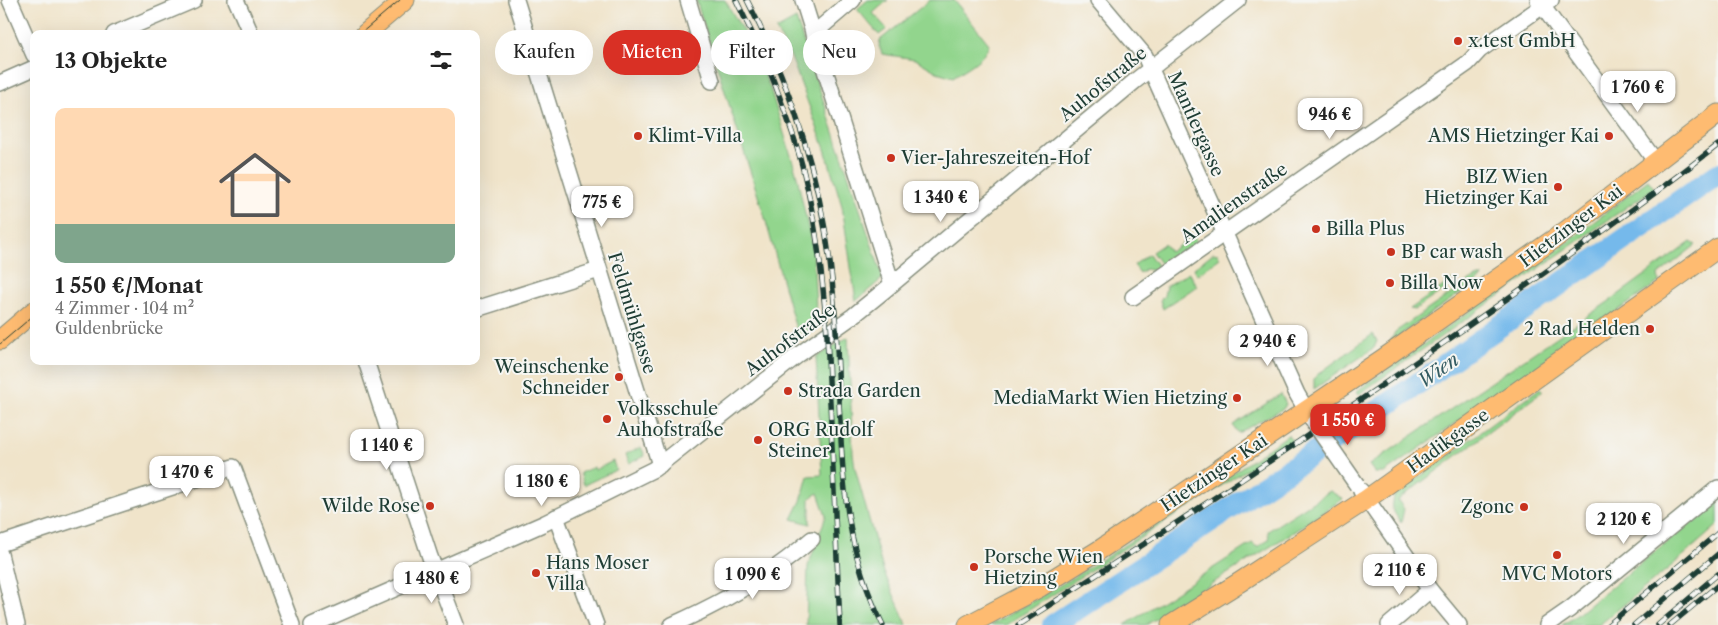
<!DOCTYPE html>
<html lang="de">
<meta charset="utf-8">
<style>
body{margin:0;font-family:"Libre Caslon Text",serif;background:#f2f2f2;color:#222;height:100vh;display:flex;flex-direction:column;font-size:19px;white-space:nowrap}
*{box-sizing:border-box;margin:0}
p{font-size:16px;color:#767676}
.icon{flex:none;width:28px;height:28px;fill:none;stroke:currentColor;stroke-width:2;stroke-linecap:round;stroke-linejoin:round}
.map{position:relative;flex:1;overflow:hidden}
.side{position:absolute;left:30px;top:30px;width:450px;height:335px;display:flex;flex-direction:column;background:#fff;border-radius:10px;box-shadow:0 5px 20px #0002}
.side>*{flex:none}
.banner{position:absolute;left:495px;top:30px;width:475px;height:45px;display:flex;gap:10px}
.price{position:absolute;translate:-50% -42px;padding:0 11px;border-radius:10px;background:#fff;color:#222;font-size:16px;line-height:32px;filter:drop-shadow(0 1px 2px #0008)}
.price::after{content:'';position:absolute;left:50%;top:30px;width:15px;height:11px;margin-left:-8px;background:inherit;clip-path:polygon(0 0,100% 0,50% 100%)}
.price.on{background:#d93025;color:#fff}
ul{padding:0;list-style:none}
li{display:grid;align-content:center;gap:10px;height:265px;padding:0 25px}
li span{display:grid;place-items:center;height:155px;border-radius:10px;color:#555}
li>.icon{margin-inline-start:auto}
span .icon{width:90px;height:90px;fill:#fffc;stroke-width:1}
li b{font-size:21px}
h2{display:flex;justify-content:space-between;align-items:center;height:60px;padding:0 25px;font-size:21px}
.chip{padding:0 18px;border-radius:22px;background:#fff;box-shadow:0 5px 20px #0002;font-size:18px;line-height:45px}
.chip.on{background:#d93025;color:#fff}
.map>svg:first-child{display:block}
.green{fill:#92d58d;stroke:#588960}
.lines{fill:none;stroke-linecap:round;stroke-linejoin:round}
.river{stroke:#75b9eb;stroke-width:22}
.minor-casing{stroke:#88907f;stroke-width:18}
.major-casing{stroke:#88907f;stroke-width:21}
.minor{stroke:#fff;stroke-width:15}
.major{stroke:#febb71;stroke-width:19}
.tram{stroke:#1f3d34;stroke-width:1}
.rail-casing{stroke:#1f3d34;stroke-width:5.5}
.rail{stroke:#f6f6f2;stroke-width:4;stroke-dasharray:11;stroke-linecap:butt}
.minor-bridge-casing{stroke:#88907f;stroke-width:18;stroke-linecap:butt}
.minor-bridge{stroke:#fff;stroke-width:15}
.poi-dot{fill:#c8321e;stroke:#f6f6f2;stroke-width:2}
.labels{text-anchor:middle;stroke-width:4;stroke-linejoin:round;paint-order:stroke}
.poi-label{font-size:18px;fill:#1f3d34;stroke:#f6f6f2;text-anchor:start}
.street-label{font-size:18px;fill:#1f3d34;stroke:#f6f6f2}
.water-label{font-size:19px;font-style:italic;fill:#345c62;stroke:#f6f6f2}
</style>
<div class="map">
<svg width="1718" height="625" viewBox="0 0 1718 625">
<rect width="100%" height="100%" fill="#f6f6f2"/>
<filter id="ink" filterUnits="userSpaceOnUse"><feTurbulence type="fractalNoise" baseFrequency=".02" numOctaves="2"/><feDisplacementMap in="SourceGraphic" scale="10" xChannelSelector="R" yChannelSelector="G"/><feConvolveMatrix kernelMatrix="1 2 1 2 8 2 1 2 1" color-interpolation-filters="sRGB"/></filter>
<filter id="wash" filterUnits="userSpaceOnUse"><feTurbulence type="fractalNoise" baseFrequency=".0096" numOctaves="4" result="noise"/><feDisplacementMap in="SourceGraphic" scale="20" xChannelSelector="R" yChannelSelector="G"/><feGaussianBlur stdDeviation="1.12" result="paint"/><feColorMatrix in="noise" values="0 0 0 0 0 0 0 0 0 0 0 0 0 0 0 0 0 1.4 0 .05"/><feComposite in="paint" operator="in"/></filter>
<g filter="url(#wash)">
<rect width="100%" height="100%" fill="#f0e4ca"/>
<g class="green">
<path d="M696 0H725L750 43 770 88 796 172 813 250 817 328 797 333 765 218Z"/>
<path d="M868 0H888L873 13 887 29 879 35 857 9Z"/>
<path d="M930 0H954L989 44C985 60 966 68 953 77L937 72 915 59 882 54 879 46 880 40Z"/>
<path d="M796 19 883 278 856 301 842 206 825 149 791 57 776 30Z"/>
<path d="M1648 180 1654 188 1359 394 1357 391 1560 248Z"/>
<path d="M1193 236 1197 242 1162 266 1152 252 1164 244 1170 252Z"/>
<path d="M1691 242 1696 245 1658 275 1659 282 1384 473H1375L1369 465 1611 300Z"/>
<path d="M1213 253 1218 254 1220 258 1197 275 1194 268Z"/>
<path d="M1149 254 1159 268 1155 271 1145 269 1140 273 1134 265Z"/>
<path d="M1189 272 1197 286 1163 309 1160 300 1164 296 1166 286Z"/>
<path d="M1479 277H1483L1390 342 1395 332 1471 280Z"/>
<path d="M1452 280V284L1414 310 1410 309Z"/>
<path d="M1373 334 1377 341 1374 348 1314 389V379L1317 375Z"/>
<path d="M848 337 853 453 855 468 883 570 907 625H806L808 566 826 516 818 493 810 498V524L792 519 801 501 808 476 822 475 816 357Z"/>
<path d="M1540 388 1543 391 1398 500 1404 509 1401 523 1392 509 1394 496Z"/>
<path d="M1281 394 1286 404 1284 408 1238 433 1233 425Z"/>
<path d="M1288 435 1292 440 1006 625H990C1094 569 1191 502 1288 435Z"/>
<path d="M641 447 645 456 628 464 625 455Z"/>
<path d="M613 461 616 470 584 485 580 473 594 467 595 470Z"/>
<path d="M1330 491 1343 499 1292 533 1146 625H1125L1252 543 1257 547 1269 540 1268 531Z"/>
<path d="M1718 500V525L1675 563 1599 625H1562L1573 618Z"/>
</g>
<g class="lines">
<path class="river" d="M1053 625 1390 403 1718 174"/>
</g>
</g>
<g filter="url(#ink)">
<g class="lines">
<g class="minor-casing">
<g id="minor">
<path d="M10 0 34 55"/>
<path d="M236 0 251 34"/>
<path d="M516 0 660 465"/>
<path d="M688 0 712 81"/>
<path d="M803 0 892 284"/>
<path d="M1098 0 1145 56 1297 394 1312 420"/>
<path d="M1538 0 1656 162"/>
<path d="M114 34 194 0"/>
<path d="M813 34 853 0"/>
<path d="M0 83 34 68"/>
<path d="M1133 297 1468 63 1480 50 1551 0"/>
<path d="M476 309 599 270"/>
<path d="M366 361 430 557 456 625"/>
<path d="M1361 491 1430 590 1459 625"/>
<path d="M556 517 596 625"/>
<path d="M0 544 233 467 292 625"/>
<path d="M0 554 17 625"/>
<path d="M312 625 545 523 654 469 798 355 853 316 885 290 1135 81 1238 0"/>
<path d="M672 625C722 603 771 575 812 539"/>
<path d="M1389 625 1430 590"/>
<path d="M1547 625 1570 609 1718 488"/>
</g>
</g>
<g class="major-casing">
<g id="major">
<path d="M365 34 405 0"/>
<path d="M0 340 34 311"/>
<path d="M968 625 1040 587 1101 549 1384 358 1567 230 1718 114"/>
<path d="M1171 625 1240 582 1367 499 1718 248"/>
</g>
</g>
<use href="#minor" class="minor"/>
<use href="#major" class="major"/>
<g class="tram">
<path d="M360 34 400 0"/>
<path d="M0 344 34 315"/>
</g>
<g class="rail-casing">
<g id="rail">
<path d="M736 0 770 70"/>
<path d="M747 0C792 88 822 181 832 280 836 320 838 361 839 401 843 482 845 550 883 625"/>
<path d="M767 64C780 97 793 131 802 165 816 221 823 277 827 335L840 625"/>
<path d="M1018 625C1151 541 1283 453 1413 364 1516 293 1619 222 1718 145"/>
<path d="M1608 625 1718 533"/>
<path d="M1634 625 1718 554"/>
<path d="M1658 625 1718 574"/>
<path d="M1670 625 1718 585"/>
</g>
</g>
<use href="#rail" class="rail"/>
<g class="minor-bridge-casing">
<path id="minor-bridge" d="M1314 423 1357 485"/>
</g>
<use href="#minor-bridge" class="minor-bridge"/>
</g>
</g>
<g class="poi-dot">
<circle cx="1458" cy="41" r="5"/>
<circle cx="638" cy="136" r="5"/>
<circle cx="1609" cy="136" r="5"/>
<circle cx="891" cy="158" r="5"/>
<circle cx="1558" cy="187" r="5"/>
<circle cx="1316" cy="229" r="5"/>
<circle cx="1391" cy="252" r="5"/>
<circle cx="1390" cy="283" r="5"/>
<circle cx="1650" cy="329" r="5"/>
<circle cx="619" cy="377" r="5"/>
<circle cx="788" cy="391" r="5"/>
<circle cx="1237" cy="398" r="5"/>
<circle cx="607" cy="419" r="5"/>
<circle cx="758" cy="440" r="5"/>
<circle cx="430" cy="506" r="5"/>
<circle cx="1524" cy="507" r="5"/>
<circle cx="1557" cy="555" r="5"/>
<circle cx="974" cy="567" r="5"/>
<circle cx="536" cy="573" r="5"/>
</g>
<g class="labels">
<g class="poi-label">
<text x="1468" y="47">x.test GmbH</text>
<text x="648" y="142">Klimt-Villa</text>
<text x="1599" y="142" text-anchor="end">AMS Hietzinger Kai</text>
<text x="901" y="164">Vier-Jahreszeiten-Hof</text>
<text x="1548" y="183" text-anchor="end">BIZ Wien<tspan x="1548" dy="21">Hietzinger Kai</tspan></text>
<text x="1326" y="235">Billa Plus</text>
<text x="1401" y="258">BP car wash</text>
<text x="1400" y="289">Billa Now</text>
<text x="1640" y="335" text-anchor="end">2 Rad Helden</text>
<text x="609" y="373" text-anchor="end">Weinschenke<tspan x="609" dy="21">Schneider</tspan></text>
<text x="798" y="397">Strada Garden</text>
<text x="1227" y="404" text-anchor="end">MediaMarkt Wien Hietzing</text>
<text x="617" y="415">Volksschule<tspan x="617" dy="21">Auhofstraße</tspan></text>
<text x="768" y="436">ORG Rudolf<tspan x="768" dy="21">Steiner</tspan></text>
<text x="420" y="512" text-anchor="end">Wilde Rose</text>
<text x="1514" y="513" text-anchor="end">Zgonc</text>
<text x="984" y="563">Porsche Wien<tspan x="984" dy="21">Hietzing</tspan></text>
<text x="546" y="569">Hans Moser<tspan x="546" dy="21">Villa</tspan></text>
<text x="1557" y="580" text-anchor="middle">MVC Motors</text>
</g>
<g class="street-label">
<text transform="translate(1103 84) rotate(-39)" y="6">Auhofstraße</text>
<text transform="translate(1196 124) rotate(66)" y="6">Mantlergasse</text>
<text transform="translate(1234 203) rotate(-35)" y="6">Amalienstraße</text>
<text transform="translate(1571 226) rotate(-37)" y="6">Hietzinger Kai</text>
<text transform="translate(632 313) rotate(73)" y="6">Feldmühlgasse</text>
<text transform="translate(790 340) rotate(-37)" y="6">Auhofstraße</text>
<text transform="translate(1448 441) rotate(-36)" y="6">Hadikgasse</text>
<text transform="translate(1214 473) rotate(-34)" y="6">Hietzinger Kai</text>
</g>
<g class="water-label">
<text transform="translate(1438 370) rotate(-35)" y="7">Wien</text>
</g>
</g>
</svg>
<b class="price" style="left:1638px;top:113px">1 760 €</b>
<b class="price" style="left:1330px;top:140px">946 €</b>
<b class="price" style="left:941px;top:223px">1 340 €</b>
<b class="price" style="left:602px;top:228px">775 €</b>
<b class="price" style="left:1268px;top:367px">2 940 €</b>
<b class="price on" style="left:1348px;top:446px">1 550 €</b>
<b class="price" style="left:387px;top:471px">1 140 €</b>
<b class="price" style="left:187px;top:498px">1 470 €</b>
<b class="price" style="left:542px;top:507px">1 180 €</b>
<b class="price" style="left:1624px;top:545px">2 120 €</b>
<b class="price" style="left:1400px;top:596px">2 110 €</b>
<b class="price" style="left:753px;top:600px">1 090 €</b>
<b class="price" style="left:432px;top:604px">1 480 €</b>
<div class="banner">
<a class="chip">Kaufen</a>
<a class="chip on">Mieten</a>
<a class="chip">Filter</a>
<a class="chip">Neu</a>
</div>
<section class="side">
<h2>13 Objekte<svg class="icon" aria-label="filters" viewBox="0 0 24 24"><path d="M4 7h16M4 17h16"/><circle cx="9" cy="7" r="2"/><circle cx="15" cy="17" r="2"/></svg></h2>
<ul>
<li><span style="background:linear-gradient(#ffd9b3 75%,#7fa58c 0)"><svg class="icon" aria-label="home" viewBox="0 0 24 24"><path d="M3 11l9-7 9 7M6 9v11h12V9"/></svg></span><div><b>1 550 €/Monat</b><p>4 Zimmer · 104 m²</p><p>Guldenbrücke</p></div></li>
</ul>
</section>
</div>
